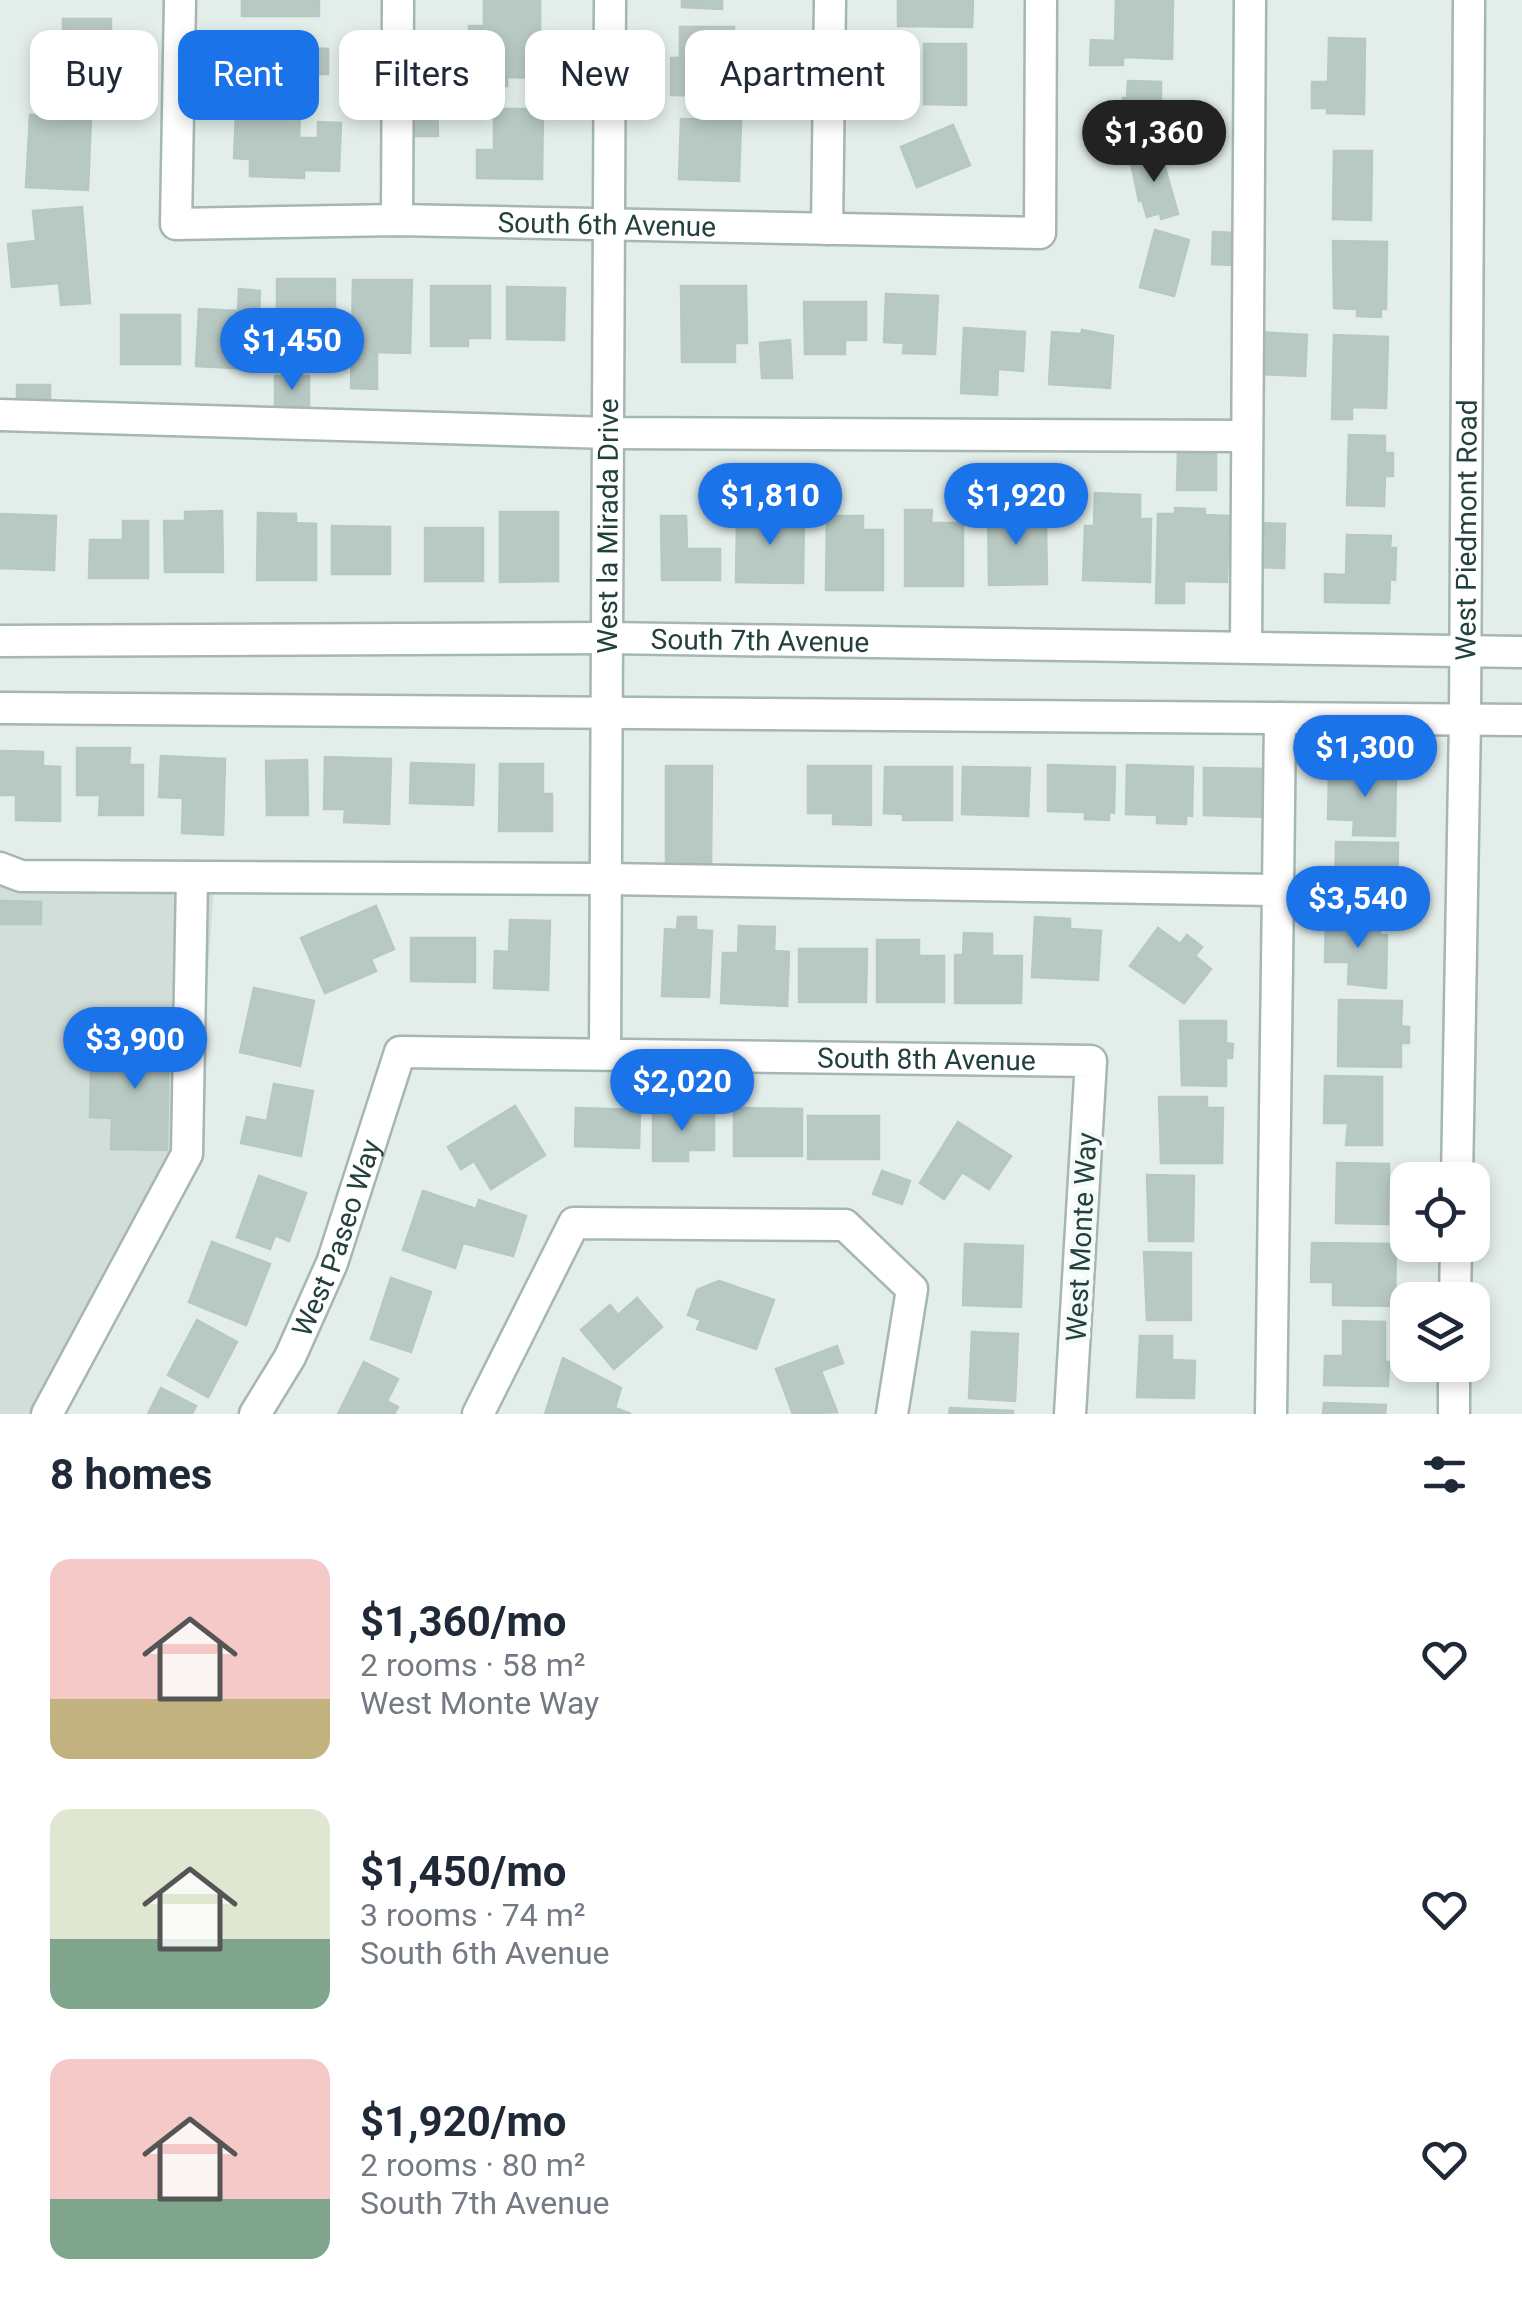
<!DOCTYPE html>
<meta charset="utf-8">
<style>
body{margin:0;font-family:Roboto,sans-serif;background:#f6f6f7;color:#1f2937;height:100vh;display:flex;flex-direction:column;font-size:38px;white-space:nowrap}
*{box-sizing:border-box;margin:0}
p{font-size:32px;color:#747a83}
.icon{flex:none;width:55px;height:55px;fill:none;stroke:currentColor;stroke-width:2;stroke-linecap:round;stroke-linejoin:round}
.map{position:relative;height:1414px;overflow:hidden}
.panel{display:flex;flex-direction:column;background:#fff;flex:1}
.panel>*{flex:none}
.hud{position:absolute;left:30px;top:30px;width:1000px;height:90px;display:flex;gap:20px}
.tools{position:absolute;left:1390px;top:1162px;display:grid;gap:20px}
.tools a{display:grid;place-items:center;width:100px;height:100px;border-radius:20px;background:#fff;box-shadow:0 5px 15px #0003;font-size:50px}
.price{position:absolute;translate:-50% -85px;padding:0 22px;border-radius:35px;background:#1a73e8;color:#fff;font-size:32px;line-height:65px;filter:drop-shadow(0 2px 5px #0008)}
.price::after{content:'';position:absolute;left:50%;top:60px;width:30px;height:22px;margin-left:-15px;background:inherit;clip-path:polygon(0 0,100% 0,50% 100%)}
.price.on{background:#222;color:#fff}
ul{padding:0;list-style:none}
li{display:flex;align-items:center;gap:30px;height:250px;padding:0 50px}
li span{display:grid;place-items:center;flex:none;width:280px;height:200px;border-radius:20px;color:#555}
li>.icon{margin-inline-start:auto}
span .icon{width:120px;height:120px;fill:#fffc;stroke-width:1}
li b{font-size:42px}
h2{display:flex;justify-content:space-between;align-items:center;height:120px;padding:0 50px;font-size:42px}
.tag{padding:0 35px;border-radius:20px;background:#fff;box-shadow:0 5px 15px #0003;font-size:35px;line-height:90px}
.tag.on{background:#1a73e8;color:#fff}
.map>svg:first-child{display:block}
.built{fill:#d1deda}
.building{fill:#b8c9c4;stroke:#b5c8c3;stroke-width:2.5}
.lines{fill:none;stroke-linecap:round;stroke-linejoin:round}
.minor-casing{stroke:#a5b6b3;stroke-width:35}
.minor{stroke:#fff;stroke-width:30}
.labels{text-anchor:middle;stroke-width:9;stroke-linejoin:round;paint-order:stroke}
.street-label{font-size:28px;fill:#22403d;stroke:#f4faf8}
</style>
<div class="map">
<svg width="1522" height="1414" viewBox="0 0 1522 1414">
<rect width="100%" height="100%" fill="#e3eeeb"/>
<path class="built" d="M0 864 215 870 203 1046 202 1149 60 1414H0Z"/>
<g class="building">
<rect x="242" y="0" width="77" height="16"/>
<path d="M484 0H540V78L507 77V86H468L469 26H484Z"/>
<path d="M682 0H722V9L682 7Z"/>
<path d="M898 0H973L972 27 898 26Z"/>
<path d="M1116 0H1173L1172 59 1123 57V65H1090L1091 40 1115 41Z"/>
<rect x="63" y="19" width="48" height="58"/>
<path d="M680 27H734V96L671 95V58H680Z"/>
<path d="M298 36V48L328 49V74H300L301 95H247V37Z"/>
<path d="M1329 38 1365 39 1364 114 1327 113V108H1312V82H1328Z"/>
<path d="M924 44H966V105L924 104Z"/>
<path d="M1128 81 1161 82V105H1178V130L1160 129V139H1126L1123 98H1127Z"/>
<path d="M409 97H437L438 136H409Z"/>
<path d="M494 109H543L542 179 477 178V150H494Z"/>
<path d="M236 113 300 114 299 138H318V122L341 123 339 171 304 170V178L250 176V159L234 158Z"/>
<path d="M30 115 91 118 88 190 26 187Z"/>
<path d="M681 119 741 121 739 181 679 179Z"/>
<path d="M953 125 970 165 917 187 901 147Z"/>
<path d="M1160 150 1178 214 1161 219 1160 213 1147 217 1142 200 1139 201 1130 158Z"/>
<path d="M1334 151H1372L1371 220 1333 219Z"/>
<path d="M82 207 90 303 61 305 59 283 12 287 8 244 36 241 33 211Z"/>
<path d="M1155 230 1189 240 1174 296 1140 287Z"/>
<path d="M1213 232 1236 233 1235 265 1212 264Z"/>
<path d="M1333 241 1387 242 1386 309H1381V317L1357 316V309L1334 308Z"/>
<path d="M277 279H335V336H313V349L277 350Z"/>
<path d="M353 280H412L410 353 377 352V389L351 388Z"/>
<path d="M431 286H490V338H468V346H431Z"/>
<path d="M681 286H746L747 343H735V362H682Z"/>
<path d="M507 287 565 288 564 340 507 339Z"/>
<path d="M239 289 260 291 257 369 196 366 199 309 238 311Z"/>
<path d="M886 294 938 296 935 354 903 353 904 343 884 342Z"/>
<path d="M804 302H866V340H845V354H805Z"/>
<rect x="121" y="315" width="59" height="49"/>
<path d="M964 328 1025 332 1023 371 998 369 997 395 961 393Z"/>
<path d="M1082 330 1113 336 1110 388 1049 384 1052 332 1081 334Z"/>
<path d="M1260 332 1307 335 1305 376 1258 374Z"/>
<path d="M1334 335 1388 337 1386 408 1352 407V419H1332Z"/>
<path d="M790 340 792 378H762L760 343Z"/>
<rect x="275" y="376" width="34" height="34"/>
<rect x="17" y="385" width="33" height="17"/>
<path d="M1349 435 1385 436V453H1393V476H1385L1384 506 1347 505Z"/>
<path d="M1178 453H1216V490H1177Z"/>
<path d="M1095 493 1140 495V519H1151L1150 582 1083 580 1085 526H1094Z"/>
<path d="M759 505H785V519H804L803 583 736 582 737 518 758 519Z"/>
<path d="M988 506H1027V527L1046 526 1047 584 989 585Z"/>
<path d="M1175 508 1205 509V515L1229 516 1227 582 1184 581V603H1156L1158 514H1175Z"/>
<path d="M905 510H932L931 523H963V586H905Z"/>
<path d="M222 511 223 572H165L164 521H185V512Z"/>
<path d="M500 512H558V581L500 582Z"/>
<path d="M258 513 296 514V523L316 524V580H257Z"/>
<path d="M0 514 56 516 54 570 0 568Z"/>
<path d="M661 516H686L687 549H720V580H662Z"/>
<path d="M827 516H863V530H883V590H826Z"/>
<path d="M123 521H148V578H89L90 540H123Z"/>
<path d="M1258 523 1285 524 1284 568 1257 567Z"/>
<path d="M332 526 390 527V574H332Z"/>
<rect x="425" y="528" width="58" height="53"/>
<path d="M1347 535 1391 536 1390 548H1396L1395 580 1390 579 1389 603 1325 602V574L1346 575Z"/>
<path d="M77 748H130L129 765H143V815H99L100 795H77Z"/>
<path d="M0 751 43 752V766L60 767V821L16 820V795H0Z"/>
<path d="M161 756 225 759 223 835 182 833 183 798 159 797Z"/>
<path d="M325 757 391 759 389 824 344 822 345 809H324Z"/>
<path d="M307 760 308 815H267L266 761Z"/>
<path d="M1358 762 1382 763V774H1396L1395 836 1353 835 1354 820 1328 819 1329 773H1358Z"/>
<path d="M411 763 474 765 473 805 410 803Z"/>
<path d="M500 764H543V794H552V831H499Z"/>
<path d="M1048 765 1115 767 1114 813 1109 812V820L1085 819V812L1048 811Z"/>
<path d="M1127 765 1193 767 1192 816 1186 815V824L1157 823V815L1126 814Z"/>
<path d="M666 766H712L711 866H666Z"/>
<path d="M808 766H871V825L833 824V813H808Z"/>
<path d="M885 767H952V820H903V814L884 813Z"/>
<path d="M963 767 1030 768 1028 816 962 814Z"/>
<path d="M1204 768 1268 769 1267 817 1204 815Z"/>
<path d="M1336 842 1398 843 1397 911 1335 910Z"/>
<path d="M0 901 41 902V924H0Z"/>
<path d="M376 906 394 949 371 959 376 971 325 993 301 938Z"/>
<path d="M678 917H696V930L712 931 709 997 662 996 665 929 677 930Z"/>
<path d="M1035 917 1070 919V929L1101 931 1098 980 1032 977Z"/>
<path d="M510 920 550 921 548 990 494 988 495 951 509 952Z"/>
<path d="M1326 920 1380 921V935H1387L1386 988 1348 984 1349 962H1325Z"/>
<path d="M739 926 775 927 774 951 789 952 787 1006 721 1003 723 953H738Z"/>
<path d="M1158 928 1180 944 1187 935 1202 947 1195 956 1211 969 1184 1003 1130 966Z"/>
<path d="M964 933 992 934V956H1022L1021 1003H955V955H963Z"/>
<path d="M411 938H475V982L411 981Z"/>
<path d="M877 940H919V956H944V1002H877Z"/>
<path d="M799 949H867L866 1002H799Z"/>
<path d="M254 988 314 1001 300 1066 240 1052Z"/>
<path d="M1339 1000 1402 1001 1401 1026 1409 1027V1043H1401V1067L1338 1066Z"/>
<path d="M1180 1021H1226V1043L1233 1044 1232 1058H1226V1086L1182 1085Z"/>
<path d="M113 1033 169 1034 167 1150 111 1149 112 1118 90 1117 91 1067 112 1068Z"/>
<path d="M1325 1076 1382 1077V1145H1346L1348 1123H1324Z"/>
<path d="M274 1084 313 1091 301 1156 241 1143 247 1117 267 1121Z"/>
<path d="M1159 1097H1207V1108H1223L1222 1163H1161Z"/>
<path d="M515 1106 545 1155 491 1189 474 1161 461 1169 448 1147Z"/>
<path d="M576 1108 640 1110 639 1148 575 1146Z"/>
<path d="M734 1108 802 1109V1156H734Z"/>
<path d="M714 1111V1150H688V1161H653V1112Z"/>
<rect x="808" y="1116" width="71" height="43"/>
<path d="M958 1122 1011 1156 989 1189 962 1172 944 1199 920 1183Z"/>
<path d="M1337 1163 1389 1164 1388 1224 1336 1223Z"/>
<path d="M882 1171 910 1181 902 1204 873 1194Z"/>
<path d="M1147 1175 1194 1176 1193 1241H1149Z"/>
<path d="M259 1176 306 1193 289 1241 275 1235 270 1249 237 1237Z"/>
<path d="M423 1191 476 1209 479 1200 526 1216 513 1256 463 1243 455 1268 403 1250Z"/>
<path d="M212 1242 270 1264 246 1325 189 1302Z"/>
<path d="M1312 1243 1396 1244 1395 1306 1333 1305V1282H1311Z"/>
<path d="M965 1244 1023 1246 1021 1307 963 1305Z"/>
<path d="M1144 1252 1191 1253V1320H1147Z"/>
<path d="M391 1278 431 1292 411 1352 371 1339Z"/>
<path d="M719 1281 774 1300 756 1349 697 1329 701 1320 688 1315 697 1290Z"/>
<path d="M637 1298 662 1327 614 1369 581 1330 610 1305 618 1315Z"/>
<path d="M197 1320 237 1342 208 1397 168 1375Z"/>
<path d="M1343 1321 1385 1322V1362H1389L1388 1386 1324 1385 1325 1356H1343Z"/>
<path d="M972 1332 1018 1334 1015 1401 969 1398Z"/>
<path d="M1140 1336H1172V1360L1195 1361 1194 1398 1137 1397Z"/>
<path d="M837 1346 843 1363 821 1371 837 1412 793 1414 776 1369Z"/>
<path d="M563 1358 621 1388 615 1408 631 1414H545Z"/>
<path d="M364 1362 398 1379 387 1401 398 1407 394 1414H338Z"/>
<path d="M161 1388 196 1406 192 1414H148Z"/>
<path d="M1324 1403 1386 1405 1385 1414H1323Z"/>
<path d="M950 1408 1013 1411V1414H949Z"/>
</g>
<g class="lines">
<g class="minor-casing">
<g id="minor">
<path id="s1" d="M180 0 176 224 397 220 1040 233 1041 0"/>
<path d="M397 220 398 0"/>
<path d="M827 229 830 0"/>
<path d="M0 415 609 433 1247 436"/>
<path id="s2" d="M0 641 608 638 1522 652"/>
<path d="M1246 647 1250 0"/>
<path d="M0 708 1522 720"/>
<path d="M0 868 21 876 606 879 1278 890 1271 1414"/>
<path d="M1278 890 1280 718"/>
<path id="s3" d="M605 1054 610 0"/>
<path id="s4" d="M1457 1180 1465 719 1469 0"/>
<path d="M1455 1300 1456 1245"/>
<path d="M47 1414 187 1154 192 877"/>
<path id="s5" d="M255 1414 290 1357 332 1263 400 1052 1091 1061 1070 1414"/>
<path d="M478 1414 574 1223 845 1225 912 1289 892 1414"/>
<path d="M1454 1414V1365"/>
</g>
</g>
<use href="#minor" class="minor"/>
</g>
<g class="labels">
<g class="street-label">
<text dy="10" stroke="none"><textPath href="#s1" startOffset="655">South 6th Avenue</textPath></text>
<text dy="10" stroke="none"><textPath href="#s3" startOffset="528">West la Mirada Drive</textPath></text>
<text dy="10" stroke="none"><textPath href="#s4" startOffset="650">West Piedmont Road</textPath></text>
<text dy="10" stroke="none"><textPath href="#s2" startOffset="760">South 7th Avenue</textPath></text>
<text dy="10" stroke="none"><textPath href="#s5" startOffset="918">South 8th Avenue</textPath></text>
<text dy="10" stroke="none"><textPath href="#s5" startOffset="195">West Paseo Way</textPath></text>
<text transform="translate(1081 1237) rotate(-87)" y="10">West Monte Way</text>
</g>
</g>
</svg>
<div class="tools">
<a><svg class="icon" aria-label="locate" viewBox="0 0 24 24"><circle cx="12" cy="12" r="6"/><path d="M12 2v4M12 18v4M2 12h4M18 12h4"/></svg></a>
<a><svg class="icon" aria-label="layers" viewBox="0 0 24 24"><path d="M12 4l9 5-9 5-9-5zM3 14l9 5 9-5"/></svg></a>
</div>
<b class="price on" style="left:1154px;top:185px">$1,360</b>
<b class="price" style="left:292px;top:393px">$1,450</b>
<b class="price" style="left:770px;top:548px">$1,810</b>
<b class="price" style="left:1016px;top:548px">$1,920</b>
<b class="price" style="left:1365px;top:800px">$1,300</b>
<b class="price" style="left:1358px;top:951px">$3,540</b>
<b class="price" style="left:135px;top:1092px">$3,900</b>
<b class="price" style="left:682px;top:1134px">$2,020</b>
<div class="hud">
<a class="tag">Buy</a>
<a class="tag on">Rent</a>
<a class="tag">Filters</a>
<a class="tag">New</a>
<a class="tag">Apartment</a>
</div>
</div>
<section class="panel">
<h2>8 homes<svg class="icon" aria-label="filters" viewBox="0 0 24 24"><path d="M4 7h16M4 17h16"/><circle cx="9" cy="7" r="2"/><circle cx="15" cy="17" r="2"/></svg></h2>
<ul>
<li><span style="background:linear-gradient(#f6c9c9 70%,#c2b280 0)"><svg class="icon" aria-label="home" viewBox="0 0 24 24"><path d="M3 11l9-7 9 7M6 9v11h12V9"/></svg></span><div><b>$1,360/mo</b><p>2 rooms · 58 m²</p><p>West Monte Way</p></div><svg class="icon" aria-label="heart" viewBox="0 0 24 24"><path d="M12 20l-8-8c-3-5 5-10 8-4 3-6 11-1 8 4z"/></svg></li>
<li><span style="background:linear-gradient(#dfe7d0 65%,#7fa58c 0)"><svg class="icon" aria-label="home" viewBox="0 0 24 24"><path d="M3 11l9-7 9 7M6 9v11h12V9"/></svg></span><div><b>$1,450/mo</b><p>3 rooms · 74 m²</p><p>South 6th Avenue</p></div><svg class="icon" aria-label="heart" viewBox="0 0 24 24"><path d="M12 20l-8-8c-3-5 5-10 8-4 3-6 11-1 8 4z"/></svg></li>
<li><span style="background:linear-gradient(#f6c9c9 70%,#7fa58c 0)"><svg class="icon" aria-label="home" viewBox="0 0 24 24"><path d="M3 11l9-7 9 7M6 9v11h12V9"/></svg></span><div><b>$1,920/mo</b><p>2 rooms · 80 m²</p><p>South 7th Avenue</p></div><svg class="icon" aria-label="heart" viewBox="0 0 24 24"><path d="M12 20l-8-8c-3-5 5-10 8-4 3-6 11-1 8 4z"/></svg></li>
</ul>
</section>
